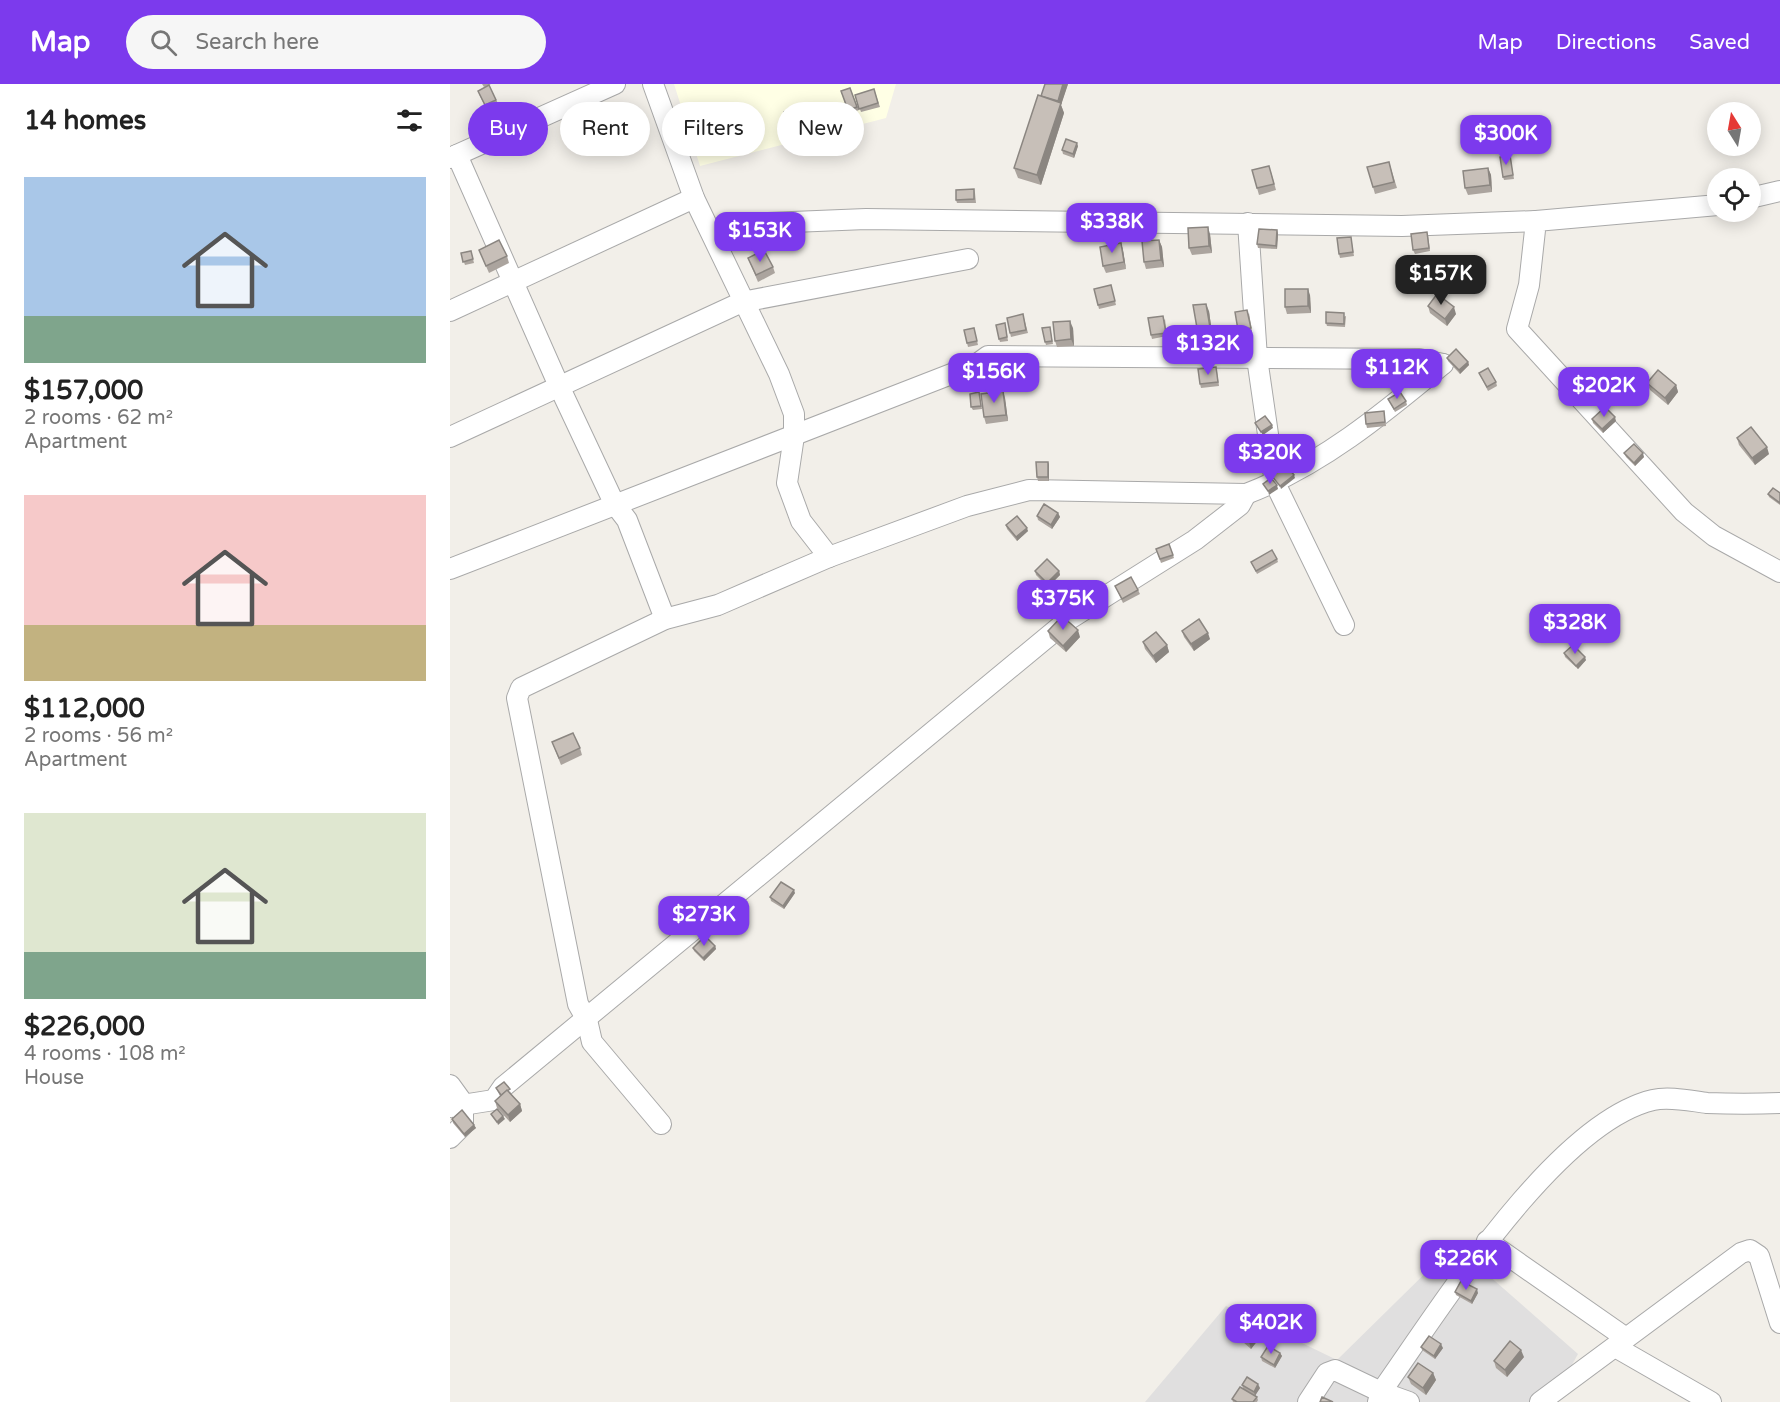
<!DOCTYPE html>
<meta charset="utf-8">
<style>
body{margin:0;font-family:"Varela Round",sans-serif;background:#f6f6f6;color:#222;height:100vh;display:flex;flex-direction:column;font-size:22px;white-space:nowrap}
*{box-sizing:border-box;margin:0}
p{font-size:20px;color:#767676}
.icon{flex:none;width:33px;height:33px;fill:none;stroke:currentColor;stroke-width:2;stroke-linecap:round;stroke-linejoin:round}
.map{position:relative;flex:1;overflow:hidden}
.sheet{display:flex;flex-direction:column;background:#fff;width:450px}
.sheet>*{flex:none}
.banner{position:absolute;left:18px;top:18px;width:570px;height:54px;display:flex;gap:12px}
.needle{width:39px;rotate:349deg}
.buttons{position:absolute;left:1257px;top:18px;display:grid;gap:12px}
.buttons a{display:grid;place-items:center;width:54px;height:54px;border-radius:50%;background:#fff;box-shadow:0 3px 15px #0003;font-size:30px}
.price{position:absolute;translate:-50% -51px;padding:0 14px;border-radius:12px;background:#7c3aed;color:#fff;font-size:20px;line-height:39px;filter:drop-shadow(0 2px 3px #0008)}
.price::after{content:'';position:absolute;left:50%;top:36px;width:18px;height:14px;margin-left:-9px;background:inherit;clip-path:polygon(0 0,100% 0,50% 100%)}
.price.selected{background:#222;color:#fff}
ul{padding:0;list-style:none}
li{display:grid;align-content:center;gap:12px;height:318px;padding:0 24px}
li span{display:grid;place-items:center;height:186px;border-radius:0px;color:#555}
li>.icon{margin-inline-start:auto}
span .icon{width:108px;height:108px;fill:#fffc;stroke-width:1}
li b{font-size:26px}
h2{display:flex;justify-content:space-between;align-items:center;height:72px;padding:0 24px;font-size:26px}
.tag{padding:0 21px;border-radius:27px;background:#fff;box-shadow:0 3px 15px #0003;font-size:21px;line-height:54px}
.tag.selected{background:#7c3aed;color:#fff}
header{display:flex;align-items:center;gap:36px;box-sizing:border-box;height:84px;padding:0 30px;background:#7c3aed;color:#fff}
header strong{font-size:28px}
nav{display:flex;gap:33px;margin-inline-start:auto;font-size:21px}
.search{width:420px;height:54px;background:#f6f6f6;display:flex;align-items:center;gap:15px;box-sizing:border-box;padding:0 21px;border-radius:33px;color:#767676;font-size:22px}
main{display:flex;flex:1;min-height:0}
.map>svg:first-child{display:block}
.residential{fill:#e0dfdf}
.education{fill:#ffffe5}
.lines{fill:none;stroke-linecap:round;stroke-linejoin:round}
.minor-casing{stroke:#a9a9a9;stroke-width:22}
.minor{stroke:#fff;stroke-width:20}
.wall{fill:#aba49e}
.shaded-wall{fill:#8b8681}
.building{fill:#c7bfb8;stroke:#8b8681;stroke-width:1.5}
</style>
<header>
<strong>Map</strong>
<div class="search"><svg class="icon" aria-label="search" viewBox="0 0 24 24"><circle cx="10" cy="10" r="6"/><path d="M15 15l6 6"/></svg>Search here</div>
<nav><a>Map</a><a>Directions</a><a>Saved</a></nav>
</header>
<main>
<section class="sheet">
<h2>14 homes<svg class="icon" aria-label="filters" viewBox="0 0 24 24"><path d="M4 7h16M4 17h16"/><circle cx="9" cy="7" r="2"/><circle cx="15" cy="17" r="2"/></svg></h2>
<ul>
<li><span style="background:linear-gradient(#a9c7e8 75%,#7fa58c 0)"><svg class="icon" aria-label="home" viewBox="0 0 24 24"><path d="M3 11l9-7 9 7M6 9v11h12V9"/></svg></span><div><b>$157,000</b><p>2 rooms · 62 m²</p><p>Apartment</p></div></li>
<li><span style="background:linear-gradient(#f6c9c9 70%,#c2b280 0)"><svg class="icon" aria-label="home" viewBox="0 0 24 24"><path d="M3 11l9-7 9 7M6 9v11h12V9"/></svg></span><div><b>$112,000</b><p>2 rooms · 56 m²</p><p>Apartment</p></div></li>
<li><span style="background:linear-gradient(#dfe7d0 75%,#7fa58c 0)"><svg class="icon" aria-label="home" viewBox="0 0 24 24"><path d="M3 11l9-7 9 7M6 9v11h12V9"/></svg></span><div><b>$226,000</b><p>4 rooms · 108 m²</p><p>House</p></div></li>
</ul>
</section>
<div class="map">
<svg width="1330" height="1318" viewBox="0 0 1330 1318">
<rect width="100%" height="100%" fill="#f2efe9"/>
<path class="residential" d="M1004 1161 1128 1270 1101 1318H695L776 1222 887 1276Z"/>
<path class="education" d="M224 0H446L436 34 250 82Z"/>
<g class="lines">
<g class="minor-casing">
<g id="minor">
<path d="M203 0 244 114 329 290 344 330V352L337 399 351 437 379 473"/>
<path d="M7 71 109 302 164 419 177 436 215 535"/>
<path d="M0 74 165 0"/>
<path d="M1300 114 1330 107"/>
<path d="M1268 121 1086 137 1079 201 1067 245 1234 428 1264 452 1330 488"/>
<path d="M798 139 807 274 825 399 894 541"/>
<path d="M263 151 318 139 416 135 952 142 1086 137"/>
<path d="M0 227 244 114"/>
<path d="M0 353 292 218 518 175"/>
<path d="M0 485 527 280 538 272 969 275 993 280"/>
<path d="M0 1001 13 1019V1041L0 1054"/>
<path d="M0 1023 44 1016 53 1003 618 536 745 456 790 421 796 410"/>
<path d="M211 1040 142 958 137 936 128 920 67 614 71 604 215 535 268 521 379 473 517 422 579 406 796 410C870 382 933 330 993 280"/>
<path d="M1037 1157 1176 1254"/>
<path d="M1167 1264 1261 1318"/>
<path d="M858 1318 877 1289 885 1286 931 1308 959 1318"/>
<path d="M928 1318 931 1308C988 1228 1105 1039 1203 1016 1219 1012 1241 1017 1257 1019 1282 1020 1306 1020 1330 1019"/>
<path d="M1090 1318 1291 1169 1300 1166 1309 1172 1330 1239"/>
</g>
</g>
<use href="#minor" class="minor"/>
</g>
<g class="wall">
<path d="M32 0H41L34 3Z"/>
<path d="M595 0H618L611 21 614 29 591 101 568 94 564 84 591 12Z"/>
<path d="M400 4 409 26 399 30 391 7Z"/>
<path d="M424 5 430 23 411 28 405 11Z"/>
<path d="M29 10 46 16 48 19 36 24Z"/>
<path d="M356 19 365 42 343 51 334 28Z"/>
<path d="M288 47 293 64 274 69 269 52Z"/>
<path d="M628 62 624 74 613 70 612 66Z"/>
<path d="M1060 71 1064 95 1054 96 1053 93Z"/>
<path d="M939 78 947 104 925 110 923 103Z"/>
<path d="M1038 84 1041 91 1042 108 1018 111 1015 104Z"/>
<path d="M821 88 826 106 809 111 807 104Z"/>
<path d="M524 105 525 109 526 119H507L506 116Z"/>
<path d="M827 146 828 150 827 165 808 164 807 160Z"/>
<path d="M760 150 762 169 742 171 739 164Z"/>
<path d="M978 151 980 167 965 170 963 166Z"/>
<path d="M901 153 904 172 890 174 889 170Z"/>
<path d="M709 156 712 163 714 183 696 185 694 178Z"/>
<path d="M671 159 673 166 676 185 656 189 653 182Z"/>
<path d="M29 166 57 172 59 179 39 189Z"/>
<path d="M21 167 24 179 15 181 11 169Z"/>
<path d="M298 174 323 183 325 189 308 198Z"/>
<path d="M661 201 666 221 649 225 648 221Z"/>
<path d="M860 211 861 229 837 230 835 223Z"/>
<path d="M978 222 1006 230 997 242 980 229Z"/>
<path d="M759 227 762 249 749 251 747 244Z"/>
<path d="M799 229 802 248 789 250 788 246Z"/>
<path d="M896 232 895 243 877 242 876 239Z"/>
<path d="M574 234 578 249 561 253 560 249Z"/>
<path d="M715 235 717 252 702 255 701 251Z"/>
<path d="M556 243 558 257 550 258 549 255Z"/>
<path d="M600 243 603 260 596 261 595 258Z"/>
<path d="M524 244 528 261 518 263 517 259Z"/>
<path d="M623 244 624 262 607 263 605 257Z"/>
<path d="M997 274 1018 278 1019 281 1010 290 998 277Z"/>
<path d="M530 282 533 295 519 297 518 294Z"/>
<path d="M767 287 769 302 751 304 750 300Z"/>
<path d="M1029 289 1046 298 1047 302 1038 307Z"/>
<path d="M1197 299 1226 301 1228 308 1218 321 1200 306Z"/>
<path d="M530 312 532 325 523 326 521 323Z"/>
<path d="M555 314 558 337 536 340 534 333Z"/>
<path d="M938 315 956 317 957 321 945 328Z"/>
<path d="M934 327 936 342 917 344 916 340Z"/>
<path d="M1142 335 1166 337 1153 349 1143 339Z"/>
<path d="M1287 354 1319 370 1305 381 1289 361Z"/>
<path d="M1174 369 1194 373 1185 382 1176 373Z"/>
<path d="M598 378 599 381V397H588L587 393Z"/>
<path d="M1330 409V421L1319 413 1318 410Z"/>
<path d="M608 429 610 433 602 445 588 436 587 432Z"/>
<path d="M556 441 578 447 567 457 557 445Z"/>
<path d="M719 460 724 474 711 479 706 465Z"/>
<path d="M827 475 828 478 807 490 801 478Z"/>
<path d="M585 487H609L610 491 598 503 586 491Z"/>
<path d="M665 502 688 506 690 510 673 519Z"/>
<path d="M598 547 630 553 616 568 600 554Z"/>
<path d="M732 547 760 555 744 567 734 553Z"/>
<path d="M693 558 717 561 719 568 706 579 695 565Z"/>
<path d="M1114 569 1136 576 1128 585 1115 573Z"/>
<path d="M102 658 130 664 132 671 111 681Z"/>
<path d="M345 809 334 825 321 817 320 813Z"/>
<path d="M265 862 266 865 254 877 244 867 243 864Z"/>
<path d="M46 1004 61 1008 60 1009 70 1020 72 1027 60 1038 47 1024 45 1017 50 1012Z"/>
<path d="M2 1035 24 1041 26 1044 15 1053 3 1039Z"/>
<path d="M1005 1208 1028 1209 1022 1220 1006 1211Z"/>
<path d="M788 1240 815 1247 801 1265 793 1258 790 1251 793 1249 791 1247Z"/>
<path d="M971 1263 993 1264 985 1275 972 1266Z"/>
<path d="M830 1269 832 1272 825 1284 812 1277 811 1273Z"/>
<path d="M1074 1273 1057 1293 1046 1284 1044 1277Z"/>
<path d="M983 1289 986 1296 976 1311 961 1300 958 1293Z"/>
<path d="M792 1301 810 1304 805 1311 807 1313 808 1316 807 1318H783L782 1315 793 1304Z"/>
</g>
<g class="shaded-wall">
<path d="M613 0H618L611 21 614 29 591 101 587 91Z"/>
<path d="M627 59 628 62 624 74 623 70Z"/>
<path d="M1038 84 1041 91 1042 108 1040 101Z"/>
<path d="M758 143 760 150 762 169 759 162Z"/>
<path d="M827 146 828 150 827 165 826 162Z"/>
<path d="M709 156 712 163 714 183 711 176Z"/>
<path d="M671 159 673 166 676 185 674 178Z"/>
<path d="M858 205 860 211 861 229 858 222Z"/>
<path d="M756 220 759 227 762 249 760 243Z"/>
<path d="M1004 223 1006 230 997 242 995 235Z"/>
<path d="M620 237 623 244 624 262 621 255Z"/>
<path d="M1018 278 1019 281 1010 290 1009 286Z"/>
<path d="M1226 301 1228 308 1218 321 1215 314Z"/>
<path d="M553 307 555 314 558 337 556 331Z"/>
<path d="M1165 333 1166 337 1153 349 1152 345Z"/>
<path d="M822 341 823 344 813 351 811 348Z"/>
<path d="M1317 363 1319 370 1305 381 1302 374Z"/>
<path d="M1193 369 1194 373 1185 382 1184 379Z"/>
<path d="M598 378 599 381V397L598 393Z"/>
<path d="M844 391 845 394 831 405 830 402Z"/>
<path d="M827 401 828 405 819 411 818 407Z"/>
<path d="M608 429 610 433 602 445 601 441Z"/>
<path d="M577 444 578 447 567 457 566 453Z"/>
<path d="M609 487 610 491 598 503 597 499Z"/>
<path d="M628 546 630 553 616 568 613 562Z"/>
<path d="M758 549 760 555 744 567 741 560Z"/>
<path d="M717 561 719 568 706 579 703 572Z"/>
<path d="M1135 573 1136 576 1128 585 1126 582Z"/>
<path d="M344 806 345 809 334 825 333 822Z"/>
<path d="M265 862 266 865 254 877 253 874Z"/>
<path d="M70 1020 72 1027 60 1038 58 1031Z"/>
<path d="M53 1032 55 1035 48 1041 47 1038Z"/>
<path d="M24 1041 26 1044 15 1053 14 1050Z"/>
<path d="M1027 1205 1028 1209 1022 1220 1021 1217Z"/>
<path d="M813 1241 815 1247 801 1265 799 1258Z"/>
<path d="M991 1260 993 1264 985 1275 984 1272Z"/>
<path d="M1071 1266 1074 1273 1057 1293 1055 1286Z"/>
<path d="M830 1269 832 1272 825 1284 824 1281Z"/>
<path d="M983 1289 986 1296 976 1311 973 1304Z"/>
<path d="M808 1300 810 1304 805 1312 804 1308Z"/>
</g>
<g class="building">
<path d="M595 0H613L608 17 591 12Z"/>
<path d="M39 1 46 16 35 21 28 7Z"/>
<path d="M400 4 407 23 398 26 391 7Z"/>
<path d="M424 5 428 19 409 25 405 11Z"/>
<path d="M588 11 611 19 587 91 564 84Z"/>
<path d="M356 19 362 35 340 44 334 28Z"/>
<path d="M288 47 292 61 273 66 269 52Z"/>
<path d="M616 55 627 59 623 70 612 66Z"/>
<path d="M1060 71 1063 91 1053 93 1050 73Z"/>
<path d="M939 78 944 98 923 103 917 83Z"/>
<path d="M819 82 824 100 807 104 802 86Z"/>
<path d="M1038 84 1040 101 1015 104 1013 87Z"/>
<path d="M524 105V115L506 116V106Z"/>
<path d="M758 143 759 162 739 164 738 144Z"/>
<path d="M809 145 827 146 826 162 807 160Z"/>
<path d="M977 148 979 164 963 166 961 150Z"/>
<path d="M901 153 903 168 889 170 887 154Z"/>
<path d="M49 156 57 172 36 182 29 166Z"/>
<path d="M709 156 711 176 694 178 692 157Z"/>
<path d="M671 159 674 178 653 182 650 163Z"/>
<path d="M314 166 323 183 306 191 298 174Z"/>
<path d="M21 167 23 175 13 178 11 169Z"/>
<path d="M661 201 665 217 648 221 644 205Z"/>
<path d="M835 205H858V222L835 223Z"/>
<path d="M987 210 1004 223 995 235 978 222Z"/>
<path d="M756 220 760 243 747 244 743 221Z"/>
<path d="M797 226 801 244 788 246 785 228Z"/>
<path d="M876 228 894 229V240L876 239Z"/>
<path d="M573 230 576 246 560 249 557 234Z"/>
<path d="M713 232 716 249 701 251 698 234Z"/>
<path d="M620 237 621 255 605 257 603 238Z"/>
<path d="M555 239 557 253 549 255 546 241Z"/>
<path d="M600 243 602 257 595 258 592 244Z"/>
<path d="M524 244 527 257 517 259 514 246Z"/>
<path d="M1006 265 1018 278 1009 286 997 274Z"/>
<path d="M530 282 532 292 518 294 516 283Z"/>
<path d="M766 283 768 298 750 300 748 285Z"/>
<path d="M1038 284 1046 298 1037 303 1029 289Z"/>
<path d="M1208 286 1226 301 1215 314 1197 299Z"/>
<path d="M553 307 556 331 534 333 531 310Z"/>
<path d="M529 308 531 322 521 323 520 310Z"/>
<path d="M950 308 956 317 944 325 938 315Z"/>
<path d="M1155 323 1165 333 1152 345 1142 335Z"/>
<path d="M934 327 935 338 916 340 915 329Z"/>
<path d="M815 332 822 341 811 348 805 339Z"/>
<path d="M1301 343 1317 363 1302 374 1287 354Z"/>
<path d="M1184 360 1193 369 1184 379 1174 369Z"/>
<path d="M586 378H598V393H587Z"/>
<path d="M835 380 844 391 830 402 821 391Z"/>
<path d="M821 394 827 401 818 407 813 400Z"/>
<path d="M1323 404 1330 409V419L1318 410Z"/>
<path d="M594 420 608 429 601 441 587 432Z"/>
<path d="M567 432 577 444 566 453 556 441Z"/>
<path d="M719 460 723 471 710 475 706 465Z"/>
<path d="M822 466 827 475 806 487 801 478Z"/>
<path d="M597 475 609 487 597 499 585 487Z"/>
<path d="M681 493 688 506 672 515 665 502Z"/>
<path d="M612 532 628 546 613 562 598 547Z"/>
<path d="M749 535 758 549 741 560 732 547Z"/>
<path d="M706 548 717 561 703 572 693 558Z"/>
<path d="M1123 561 1135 573 1126 582 1114 569Z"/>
<path d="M123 649 130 664 109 674 102 658Z"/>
<path d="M331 798 344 806 333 822 320 813Z"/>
<path d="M255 852 265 862 253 874 243 864Z"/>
<path d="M54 998 60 1005 51 1011 46 1004Z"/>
<path d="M57 1006 70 1020 58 1031 45 1017Z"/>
<path d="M47 1025 53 1032 47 1038 41 1030Z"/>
<path d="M12 1026 24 1041 14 1050 2 1035Z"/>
<path d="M1011 1197 1027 1205 1021 1217 1005 1208Z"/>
<path d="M798 1229 813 1241 799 1258 790 1251 795 1246 788 1240Z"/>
<path d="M979 1252 991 1260 984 1272 971 1263Z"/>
<path d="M1060 1257 1071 1266 1055 1286 1044 1277Z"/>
<path d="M818 1262 830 1269 824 1281 811 1273Z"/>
<path d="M968 1279 983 1289 973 1304 958 1293Z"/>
<path d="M797 1293 808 1300 804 1308 792 1301Z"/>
<path d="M790 1303 807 1313 803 1318H787L782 1315Z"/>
<path d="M872 1313 883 1318H870Z"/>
</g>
</svg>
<div class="buttons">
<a><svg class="needle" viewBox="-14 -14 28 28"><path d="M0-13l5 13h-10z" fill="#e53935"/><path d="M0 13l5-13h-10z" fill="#767676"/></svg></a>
<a><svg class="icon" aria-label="locate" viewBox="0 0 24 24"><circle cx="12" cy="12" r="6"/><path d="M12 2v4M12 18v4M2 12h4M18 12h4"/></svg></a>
</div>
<b class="price" style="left:1056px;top:82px">$300K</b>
<b class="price" style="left:662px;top:170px">$338K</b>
<b class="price" style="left:310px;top:179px">$153K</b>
<b class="price selected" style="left:991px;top:222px">$157K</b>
<b class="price" style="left:758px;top:292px">$132K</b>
<b class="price" style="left:947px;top:316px">$112K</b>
<b class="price" style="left:544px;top:320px">$156K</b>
<b class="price" style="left:1154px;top:334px">$202K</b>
<b class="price" style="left:820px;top:401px">$320K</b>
<b class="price" style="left:613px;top:547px">$375K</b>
<b class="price" style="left:1125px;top:571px">$328K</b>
<b class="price" style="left:254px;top:863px">$273K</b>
<b class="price" style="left:1016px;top:1207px">$226K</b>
<b class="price" style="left:821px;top:1271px">$402K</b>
<div class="banner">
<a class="tag selected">Buy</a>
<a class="tag">Rent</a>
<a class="tag">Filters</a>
<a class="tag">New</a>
</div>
</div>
</main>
